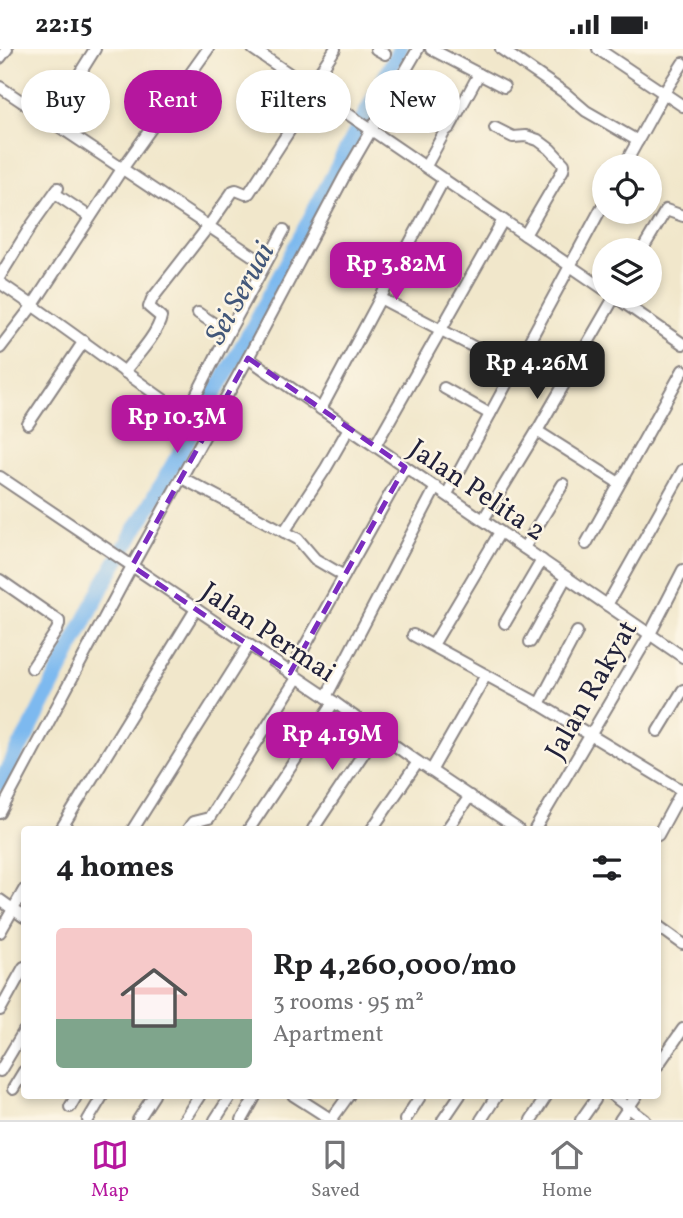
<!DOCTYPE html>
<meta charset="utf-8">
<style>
body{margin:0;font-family:Vollkorn,serif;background:#f6f6f6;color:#202124;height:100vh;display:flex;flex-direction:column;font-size:26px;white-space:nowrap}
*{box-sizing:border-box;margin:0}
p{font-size:23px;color:#757577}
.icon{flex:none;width:38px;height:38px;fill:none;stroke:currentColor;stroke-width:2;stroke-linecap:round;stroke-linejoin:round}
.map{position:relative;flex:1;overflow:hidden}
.drawer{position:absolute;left:21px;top:777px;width:640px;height:273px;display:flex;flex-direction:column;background:#fff;border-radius:7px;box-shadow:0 4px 10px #0003}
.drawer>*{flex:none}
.banner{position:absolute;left:21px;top:21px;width:642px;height:63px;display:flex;gap:14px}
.fabs{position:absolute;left:592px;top:105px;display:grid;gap:14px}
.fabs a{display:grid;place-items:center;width:70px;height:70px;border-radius:50%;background:#fff;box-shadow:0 4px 10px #0003;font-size:35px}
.price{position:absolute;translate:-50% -60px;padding:0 16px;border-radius:14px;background:#b5179e;color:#fff;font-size:23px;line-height:46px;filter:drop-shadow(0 2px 4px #0008)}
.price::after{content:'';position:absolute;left:50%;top:42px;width:21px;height:16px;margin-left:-10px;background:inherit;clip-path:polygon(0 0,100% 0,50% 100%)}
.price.selected{background:#222;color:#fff}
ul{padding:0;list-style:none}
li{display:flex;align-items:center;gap:21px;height:175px;padding:0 35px}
li span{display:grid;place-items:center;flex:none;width:196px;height:140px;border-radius:7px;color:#555}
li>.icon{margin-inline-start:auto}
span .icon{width:84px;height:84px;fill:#fffc;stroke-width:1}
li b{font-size:30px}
h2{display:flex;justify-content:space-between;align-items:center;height:84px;padding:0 35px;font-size:30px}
.pill{padding:0 24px;border-radius:32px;background:#fff;box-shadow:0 4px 10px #0003;font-size:24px;line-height:63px}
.pill.selected{background:#b5179e;color:#fff}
.status{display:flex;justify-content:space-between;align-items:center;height:49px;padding:0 35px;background:#fff;direction:ltr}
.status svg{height:19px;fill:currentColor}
.tabs{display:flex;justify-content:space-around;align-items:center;height:98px;border-top:2px solid #e0e0e0;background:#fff;font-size:19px;color:#757577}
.tabs a{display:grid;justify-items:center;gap:4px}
.tabs .selected{color:#b5179e}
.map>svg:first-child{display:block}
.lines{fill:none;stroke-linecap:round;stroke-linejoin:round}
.river{stroke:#7db9ef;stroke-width:16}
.minor-casing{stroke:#8a8483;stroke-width:14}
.minor{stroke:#fff;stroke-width:10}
.marked{fill:none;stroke:#7b2cbf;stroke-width:5;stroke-dasharray:14 9;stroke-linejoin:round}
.labels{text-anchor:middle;stroke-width:5;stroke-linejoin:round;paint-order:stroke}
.street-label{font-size:28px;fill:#22223b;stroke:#fcf5e5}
.water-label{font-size:30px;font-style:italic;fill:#42577a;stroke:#fcf5e5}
</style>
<div class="status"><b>22:15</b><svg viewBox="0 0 49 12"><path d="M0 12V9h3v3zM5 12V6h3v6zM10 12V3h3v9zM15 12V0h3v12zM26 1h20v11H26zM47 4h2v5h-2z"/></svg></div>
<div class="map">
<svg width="683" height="1071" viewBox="0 0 683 1071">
<rect width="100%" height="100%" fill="#fcf5e5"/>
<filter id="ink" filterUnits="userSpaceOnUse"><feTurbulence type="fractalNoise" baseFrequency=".0143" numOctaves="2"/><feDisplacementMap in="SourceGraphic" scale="14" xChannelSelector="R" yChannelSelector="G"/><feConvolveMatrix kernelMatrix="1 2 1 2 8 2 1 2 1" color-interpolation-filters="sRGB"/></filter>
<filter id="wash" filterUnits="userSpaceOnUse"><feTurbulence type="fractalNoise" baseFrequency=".00686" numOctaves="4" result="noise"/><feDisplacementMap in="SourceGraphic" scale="28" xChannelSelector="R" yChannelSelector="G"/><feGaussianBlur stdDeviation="1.57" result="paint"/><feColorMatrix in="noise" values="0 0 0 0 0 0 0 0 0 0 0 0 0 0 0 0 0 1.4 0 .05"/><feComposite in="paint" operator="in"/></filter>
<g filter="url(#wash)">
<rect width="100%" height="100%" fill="#f1e7cb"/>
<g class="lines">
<path class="river" d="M0 734 27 686 103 536 251 282 400 0"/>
</g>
</g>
<g filter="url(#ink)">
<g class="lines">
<g class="minor-casing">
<g id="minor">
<path d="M253 0 604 240"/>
<path d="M376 0 385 5"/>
<path d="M431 0 504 38"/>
<path d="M501 0 565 44 586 62 638 92"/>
<path d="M598 0 683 57"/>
<path d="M0 9 7 0"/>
<path d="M0 38 265 215"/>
<path d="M310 38 335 0"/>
<path d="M50 72 95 0"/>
<path d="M495 79 513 88 526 87 538 91 550 100 564 115 563 121 525 186"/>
<path d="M426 117 445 82 450 78 479 25"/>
<path d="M624 117 664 44 683 14"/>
<path d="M57 146 90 168"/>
<path d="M642 201 666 161 683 167"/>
<path d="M0 227 31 177 58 139"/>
<path d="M0 234C61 275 118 319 178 361L187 363 189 360 228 284 284 181"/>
<path d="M614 247 683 295"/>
<path d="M380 249 516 320"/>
<path d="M198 264 228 284"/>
<path d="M0 299 33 256 122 120 208 0"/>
<path d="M248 309 318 358 683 608"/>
<path d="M124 323C135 309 158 285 161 268L149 258 152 250 208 178 233 142 236 141 246 145 249 144 315 42"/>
<path d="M444 339 490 365"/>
<path d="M321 360 444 130"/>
<path d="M28 375 84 292"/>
<path d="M537 382 619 434"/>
<path d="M375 397 503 171"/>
<path d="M0 428 334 653 418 713 518 780"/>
<path d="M182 429 298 490 315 510 344 527"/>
<path d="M447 445 604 154"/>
<path d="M483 471 537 382 615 247"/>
<path d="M284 483 326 419 349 379"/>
<path d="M586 495 683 321"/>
<path d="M524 499 563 435"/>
<path d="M0 531 59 572V575L57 581 32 619"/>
<path d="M607 556 683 421"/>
<path d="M505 574 542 511"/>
<path d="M413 586 539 655 683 742"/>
<path d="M530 593 566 528"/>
<path d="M433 596 500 483"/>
<path d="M290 624 405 418"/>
<path d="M326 648 436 438"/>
<path d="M539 655 577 583"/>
<path d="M658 682 683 641"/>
<path d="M431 722 486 626"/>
<path d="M0 764 132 517 248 309 344 128 418 0"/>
<path d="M61 780 196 560"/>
<path d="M133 780 249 596"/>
<path d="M188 780 193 773 209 769 297 629"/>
<path d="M249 780 334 653"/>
<path d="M313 780 377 684"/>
<path d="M372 780 418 713"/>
<path d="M447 780 470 747"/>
<path d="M535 780 650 585 683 521"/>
<path d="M658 786 683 740"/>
<path d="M0 851 24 868"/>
<path d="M658 877 683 895"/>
<path d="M0 883 24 841"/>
<path d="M0 961 24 918"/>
<path d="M658 1016 683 980"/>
<path d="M0 1022 24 982"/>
<path d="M13 1040 24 1022"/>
<path d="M293 1046 332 1071"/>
<path d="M612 1046 645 1071"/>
<path d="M70 1058 77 1046"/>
<path d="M88 1071 103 1046"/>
<path d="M138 1071 154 1046"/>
<path d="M184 1071 200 1046"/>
<path d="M215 1071 231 1046"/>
<path d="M242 1071 256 1046"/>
<path d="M331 1071 349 1046"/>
<path d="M405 1071 421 1046"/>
<path d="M443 1071 460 1046"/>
<path d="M481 1071 497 1046"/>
<path d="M531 1071 547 1046"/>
<path d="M581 1071 595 1051"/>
<path d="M620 1071 637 1046"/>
</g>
</g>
<use href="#minor" class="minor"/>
</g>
</g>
<path class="marked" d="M248 309 405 418 290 624 132 517Z"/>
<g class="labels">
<g class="street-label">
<text transform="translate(478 440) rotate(34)" y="10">Jalan Pelita 2</text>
<text transform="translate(269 582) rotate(34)" y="10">Jalan Permai</text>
<text transform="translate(590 640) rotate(-60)" y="10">Jalan Rakyat</text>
</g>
<g class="water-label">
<text transform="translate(239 244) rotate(-61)" y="10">Sei Seruai</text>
</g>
</g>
</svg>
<div class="fabs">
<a><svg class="icon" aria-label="locate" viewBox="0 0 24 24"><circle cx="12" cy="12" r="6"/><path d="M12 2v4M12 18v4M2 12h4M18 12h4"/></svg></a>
<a><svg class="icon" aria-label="layers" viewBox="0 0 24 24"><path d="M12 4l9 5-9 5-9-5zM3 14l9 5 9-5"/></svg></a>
</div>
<b class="price" style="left:396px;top:253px">Rp 3.82M</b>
<b class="price selected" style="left:537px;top:352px">Rp 4.26M</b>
<b class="price" style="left:177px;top:406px">Rp 10.3M</b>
<b class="price" style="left:332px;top:723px">Rp 4.19M</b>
<div class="banner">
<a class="pill">Buy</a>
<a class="pill selected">Rent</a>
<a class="pill">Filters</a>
<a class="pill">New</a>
</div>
<section class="drawer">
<h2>4 homes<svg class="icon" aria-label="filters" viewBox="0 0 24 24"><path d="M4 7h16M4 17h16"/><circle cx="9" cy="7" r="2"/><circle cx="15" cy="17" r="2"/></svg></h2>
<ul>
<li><span style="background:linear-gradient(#f6c9c9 65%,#7fa58c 0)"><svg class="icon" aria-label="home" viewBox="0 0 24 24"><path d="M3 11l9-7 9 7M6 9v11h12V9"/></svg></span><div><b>Rp 4,260,000/mo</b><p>3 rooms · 95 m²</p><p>Apartment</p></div></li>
</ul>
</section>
</div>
<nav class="tabs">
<a class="selected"><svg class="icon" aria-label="map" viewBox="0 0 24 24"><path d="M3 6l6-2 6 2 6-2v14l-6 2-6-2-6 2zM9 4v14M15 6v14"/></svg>Map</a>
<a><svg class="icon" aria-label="saved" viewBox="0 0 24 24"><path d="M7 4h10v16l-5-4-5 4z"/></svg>Saved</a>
<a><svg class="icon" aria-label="home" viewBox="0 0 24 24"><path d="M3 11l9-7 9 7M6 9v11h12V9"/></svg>Home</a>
</nav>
